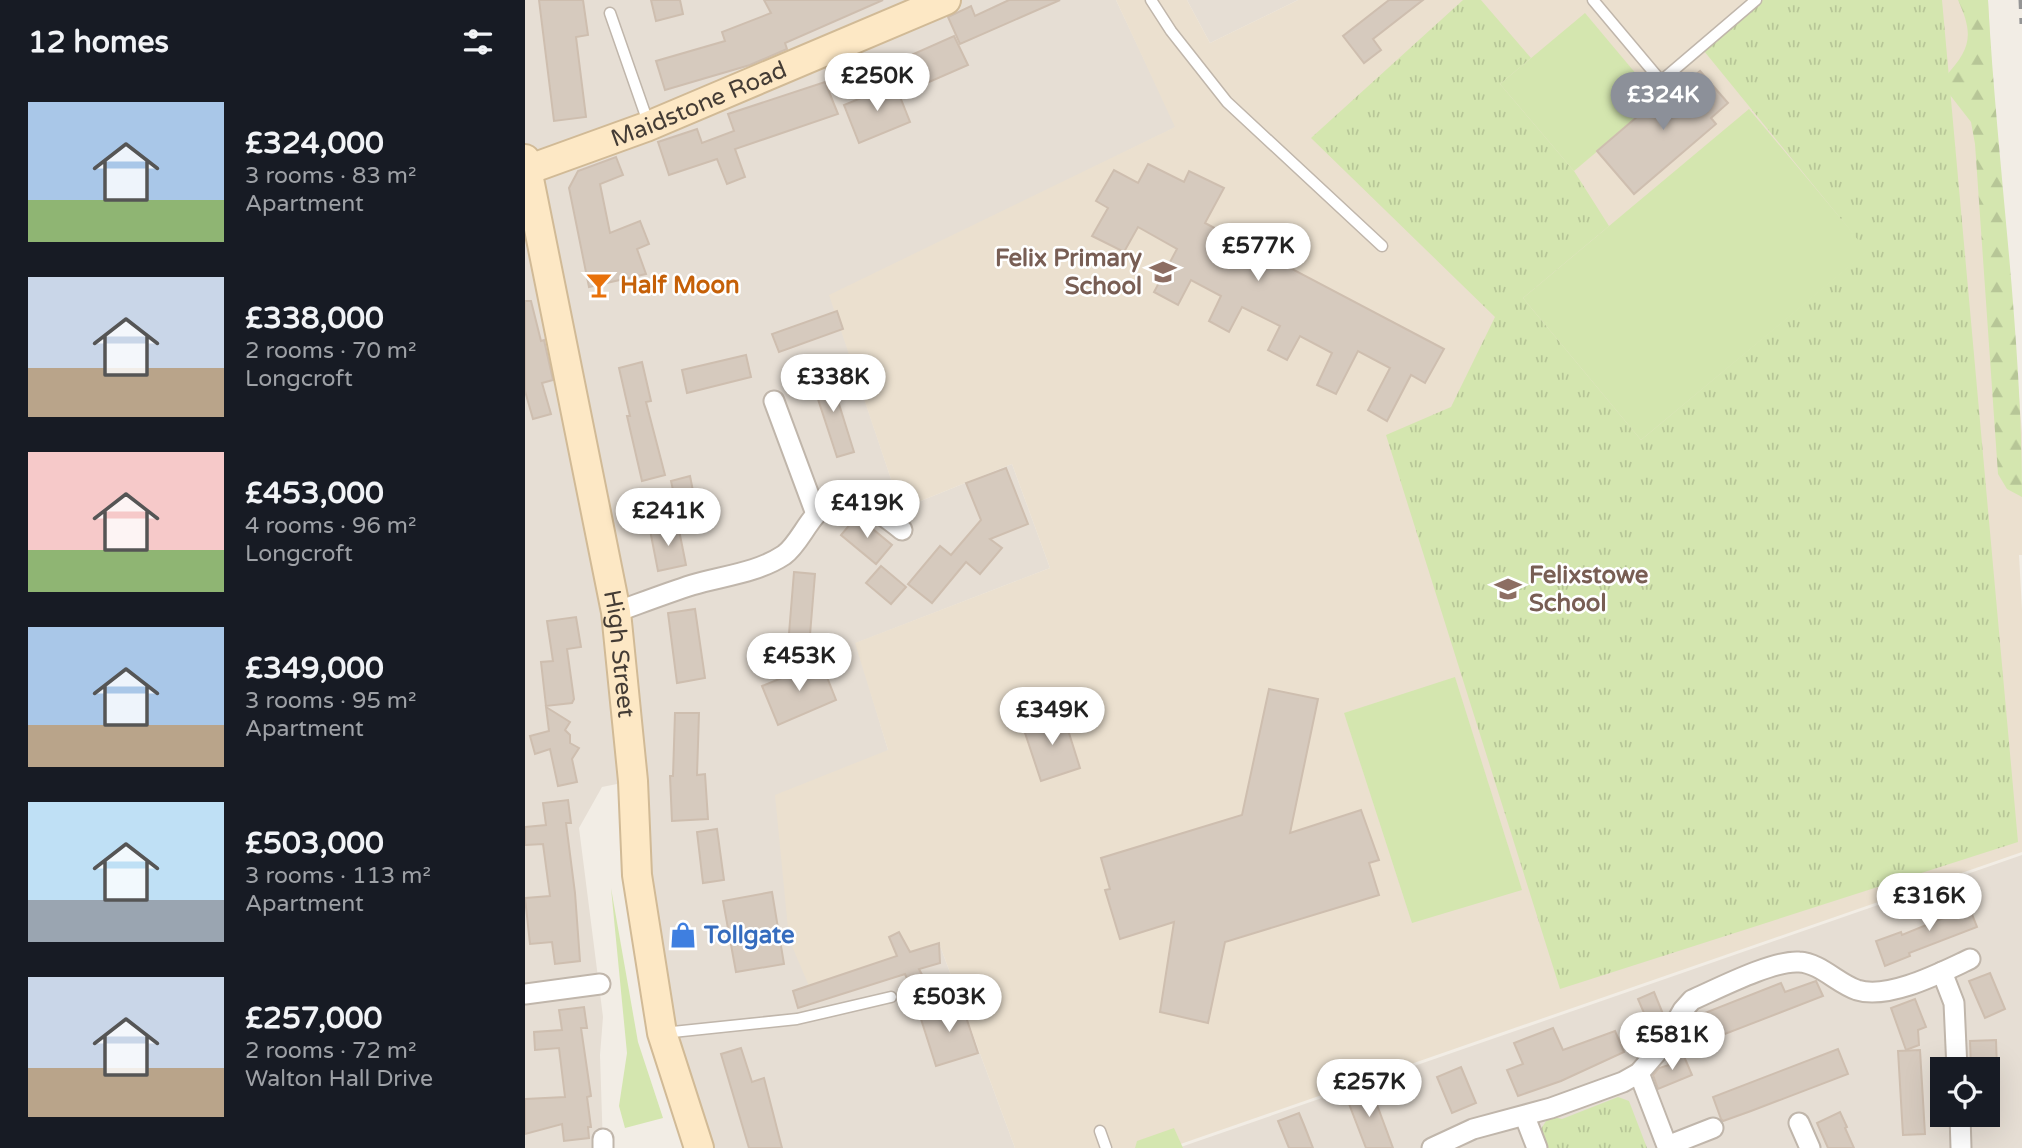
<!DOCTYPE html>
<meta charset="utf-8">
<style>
body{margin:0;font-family:"Varela Round",sans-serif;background:#242831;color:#f1f3f6;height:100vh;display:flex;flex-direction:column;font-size:26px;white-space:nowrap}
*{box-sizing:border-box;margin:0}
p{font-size:23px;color:#9ea1a6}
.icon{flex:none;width:38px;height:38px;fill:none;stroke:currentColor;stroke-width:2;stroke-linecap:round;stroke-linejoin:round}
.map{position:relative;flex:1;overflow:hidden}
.details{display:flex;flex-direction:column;background:#171b24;width:525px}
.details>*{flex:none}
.fabs{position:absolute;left:1405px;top:1057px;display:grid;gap:14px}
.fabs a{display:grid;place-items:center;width:70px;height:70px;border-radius:0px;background:#171b24;box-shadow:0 7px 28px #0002;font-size:35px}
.price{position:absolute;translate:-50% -60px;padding:0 16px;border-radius:24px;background:#fff;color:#222;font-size:23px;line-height:46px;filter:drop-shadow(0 2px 4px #0008)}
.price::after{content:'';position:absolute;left:50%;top:42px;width:21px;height:16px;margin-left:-10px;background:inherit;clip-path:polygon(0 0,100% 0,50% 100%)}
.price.on{background:#8c9099;color:#fff}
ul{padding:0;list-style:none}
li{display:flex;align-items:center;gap:21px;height:175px;padding:0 28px}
li span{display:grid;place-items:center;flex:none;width:196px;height:140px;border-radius:0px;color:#555}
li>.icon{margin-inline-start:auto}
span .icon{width:84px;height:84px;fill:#fffc;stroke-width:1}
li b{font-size:30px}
h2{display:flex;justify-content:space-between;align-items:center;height:84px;padding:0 28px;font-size:30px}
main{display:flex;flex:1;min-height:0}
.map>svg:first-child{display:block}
.residential{fill:#e6ded4;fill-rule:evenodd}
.education{fill:#ebe0cf}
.grass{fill:#d4e6af}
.forest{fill:url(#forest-firs)}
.park{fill:url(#park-tufts)}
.building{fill:#d6cabe;stroke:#cebeaf;stroke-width:2}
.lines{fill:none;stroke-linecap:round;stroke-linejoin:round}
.lane-casing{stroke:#c0b6ab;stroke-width:13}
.street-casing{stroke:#c0b6ab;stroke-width:23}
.secondary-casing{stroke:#d1ba96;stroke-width:32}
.lane{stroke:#fff;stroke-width:10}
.street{stroke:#fff;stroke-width:19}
.secondary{stroke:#fde8c5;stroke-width:28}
.rail{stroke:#959595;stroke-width:5;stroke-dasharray:9 9;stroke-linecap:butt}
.labels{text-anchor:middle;stroke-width:5;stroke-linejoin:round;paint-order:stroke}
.street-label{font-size:24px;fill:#443c35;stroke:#fff}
.education-label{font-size:24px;font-weight:bold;fill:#785e54;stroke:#fff;text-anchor:end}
.food-label{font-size:24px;font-weight:bold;fill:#c56008;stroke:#fff;text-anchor:start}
.shop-label{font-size:24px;font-weight:bold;fill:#366cbe;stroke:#fff;text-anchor:start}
</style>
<main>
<section class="details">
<h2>12 homes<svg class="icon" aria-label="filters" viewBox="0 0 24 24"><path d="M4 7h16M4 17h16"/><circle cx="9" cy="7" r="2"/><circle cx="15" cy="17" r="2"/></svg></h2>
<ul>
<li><span style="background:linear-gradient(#a9c7e8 70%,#8fb573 0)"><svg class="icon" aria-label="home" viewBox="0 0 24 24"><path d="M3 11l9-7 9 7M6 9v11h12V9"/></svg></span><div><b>£324,000</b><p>3 rooms · 83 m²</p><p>Apartment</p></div></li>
<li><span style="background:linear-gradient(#c9d6e8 65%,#b9a48a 0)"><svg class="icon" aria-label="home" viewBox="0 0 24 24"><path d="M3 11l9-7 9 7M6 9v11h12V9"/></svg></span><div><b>£338,000</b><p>2 rooms · 70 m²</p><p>Longcroft</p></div></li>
<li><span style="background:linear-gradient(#f6c9c9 70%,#8fb573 0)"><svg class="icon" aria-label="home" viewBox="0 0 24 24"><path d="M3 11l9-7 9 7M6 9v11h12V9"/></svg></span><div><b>£453,000</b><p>4 rooms · 96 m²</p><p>Longcroft</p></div></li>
<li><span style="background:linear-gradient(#a9c7e8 70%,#b9a48a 0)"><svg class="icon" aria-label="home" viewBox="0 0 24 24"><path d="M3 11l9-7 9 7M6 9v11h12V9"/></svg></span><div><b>£349,000</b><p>3 rooms · 95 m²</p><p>Apartment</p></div></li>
<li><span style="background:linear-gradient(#bfe0f5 70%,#9aa5b1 0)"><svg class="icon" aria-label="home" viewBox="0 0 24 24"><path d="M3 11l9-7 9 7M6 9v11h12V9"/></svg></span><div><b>£503,000</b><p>3 rooms · 113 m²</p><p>Apartment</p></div></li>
<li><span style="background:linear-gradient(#c9d6e8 65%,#b9a48a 0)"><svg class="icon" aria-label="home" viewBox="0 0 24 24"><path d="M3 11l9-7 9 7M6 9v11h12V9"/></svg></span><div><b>£257,000</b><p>2 rooms · 72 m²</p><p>Walton Hall Drive</p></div></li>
</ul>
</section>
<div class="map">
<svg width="1497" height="1148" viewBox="0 0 1497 1148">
<defs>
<pattern id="forest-firs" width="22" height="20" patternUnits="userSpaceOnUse" patternTransform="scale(1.75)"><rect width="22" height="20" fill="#d4e6af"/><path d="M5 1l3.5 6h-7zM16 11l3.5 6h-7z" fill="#b7c697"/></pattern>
<pattern id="park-tufts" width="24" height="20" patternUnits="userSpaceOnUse" patternTransform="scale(1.75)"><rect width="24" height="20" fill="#d4e6af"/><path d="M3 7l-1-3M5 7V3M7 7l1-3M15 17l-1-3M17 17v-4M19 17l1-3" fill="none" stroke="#b7c697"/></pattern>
</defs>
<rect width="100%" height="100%" fill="#f2ede5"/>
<g class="residential">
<path d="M0 0H591L651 127 305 296 376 509 487 464 525 568 331 643 363 750 285 986 414 943 490 1148H174L137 1033 107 781 77 787 54 828 78 1017 75 1055 78 1148H0Z"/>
<path d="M662 0H773L685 43Z"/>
<path d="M1497 855V1148H653L1189 962ZM1418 1069H1463V1115H1418Z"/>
</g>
<path class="education" d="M591 0H662L685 43 773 0H1463L1467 74 1497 433V555H1494L1497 610V852L644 1148H490L414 943 284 986 264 939 250 795 363 750 330 643 525 568 487 464 376 509 304 295 650 127Z"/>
<g class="grass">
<path d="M1060 13 1133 100 1049 171 975 84Z"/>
<path d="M1224 109 1343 251 1116 440 998 298Z"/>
<path d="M930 677 997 890 887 923 819 713Z"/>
<path d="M86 888 113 1042 138 1118 100 1128 94 1106 102 1053Z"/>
<path d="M649 1128 658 1148H610L612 1141Z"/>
</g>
<path class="forest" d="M1433 0H1463C1472 165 1497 331 1497 497L1482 489 1473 474 1450 144 1446 122 1425 95 1420 77C1446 48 1449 35 1433 0Z"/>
<g class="park">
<path d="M938 0H956L1006 58 975 84 1049 171 1084 226 998 298 1116 440 1342 251 1179 51 1238 0H1417L1493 842 1035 989 861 435 926 407 970 317 786 138Z"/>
<path d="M1093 1097 1104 1101 1122 1148H1021L1016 1129 1021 1121 1028 1117 1037 1119Z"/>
</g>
<g class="building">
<path d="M14 0H58L63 35 51 37 61 117 29 121Z"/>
<path d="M126 0H155L158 14 131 21Z"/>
<path d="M239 0H358L260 43 262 49 225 65 140 90 131 61 200 41 197 32 246 13Z"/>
<path d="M484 0H535L435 44 423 17 446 6 450 16Z"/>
<path d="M864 0H898L848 39 856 50 839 63 818 36Z"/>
<path d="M429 36 443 65 379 93 366 64Z"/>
<path d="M1175 71 1203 103 1186 118 1191 124 1109 194 1072 151 1154 81 1158 86Z"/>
<path d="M300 82 313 114 210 149 220 177 202 184 192 159 144 175 133 142 172 129 177 143 209 131 203 114Z"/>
<path d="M370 84 385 122 334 143 319 105Z"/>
<path d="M91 157 98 175 75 184 85 233 115 221 124 244 112 249 121 274 64 287 44 188 53 171Z"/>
<path d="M623 164 659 182 664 171 699 188 680 223 919 349 900 383 886 375 862 421 843 410 865 368 833 351 811 394 792 385 807 353 775 336 762 360 743 350 755 326 717 307 704 332 684 321 696 296 666 280 653 305 629 292 652 249 613 227 599 252 567 236 583 208 571 201 589 170 613 183Z"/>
<path d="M0 301H6L16 341 19 340 28 380 17 383 26 414 8 419 0 391Z"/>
<path d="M312 311 318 329 254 352 247 334Z"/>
<path d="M221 355 226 377 162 393 157 370Z"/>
<path d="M117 362 126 401 121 402 140 475 117 481 102 416H105L94 368Z"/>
<path d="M304 372 329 452 312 457 286 378Z"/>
<path d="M481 468 503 524 465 539 477 548 455 574 441 562 407 603 383 584 415 546 426 555 456 520 441 483Z"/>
<path d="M165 476 175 526 157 531 146 481Z"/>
<path d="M332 516 367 545 351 564 316 535Z"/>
<path d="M153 525 161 565 133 571 125 530Z"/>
<path d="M356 566 381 587 366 604 341 583Z"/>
<path d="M269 572 290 574 284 647 263 646Z"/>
<path d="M170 609 180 678 152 683 143 613Z"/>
<path d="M51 617 56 647 42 649 49 699 47 703 21 706 16 662 28 661 22 621Z"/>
<path d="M296 662 311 700 253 725 237 686Z"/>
<path d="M744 689 793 699 765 833 836 810 854 860 844 863 854 895 700 942 683 1023 635 1012 649 922 595 939 580 890 585 889 576 858 717 815Z"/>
<path d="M21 707 45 722 40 730 45 735V743L54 748 47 759 52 782 33 786 25 749 10 754 5 736 24 731Z"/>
<path d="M150 713H174L172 775 180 774 183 819 147 821 145 776H148Z"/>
<path d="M538 714 555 768 516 781 498 727Z"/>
<path d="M43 800 46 823H41L50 893 55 961 30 964 27 942 5 944 0 898 25 896 18 844 0 845V827L21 825 18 803Z"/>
<path d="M192 829 199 880 178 883 172 832Z"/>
<path d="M247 892 259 964 211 972 198 901Z"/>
<path d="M1439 894 1452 927 1384 953 1385 956 1360 966 1351 941 1376 932 1377 935 1426 915 1421 901Z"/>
<path d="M374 932 385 952 414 943 415 963 394 969 404 988 394 1006 380 974 273 1008 268 991 372 956 364 937Z"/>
<path d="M1465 973 1480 1009 1460 1018 1444 981Z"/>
<path d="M1291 981 1298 996 1174 1044 1165 1022 1167 1018 1256 983 1260 992Z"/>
<path d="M1129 992 1138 1014 1122 1020 1113 999Z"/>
<path d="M1390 999 1401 1027 1393 1030 1394 1045 1381 1050 1366 1008Z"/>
<path d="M436 1002 453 1053 411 1066 395 1016Z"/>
<path d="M59 1007 62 1028H56L66 1096 62 1097 66 1127H63L64 1138 39 1141 37 1124 0 1134V1099L40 1097 34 1048 10 1050 9 1032 37 1030 34 1010Z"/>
<path d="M1028 1028 1038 1050 1090 1031 1099 1052 1036 1081 993 1096 982 1070 998 1064 989 1043Z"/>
<path d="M1471 1040 1472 1069H1446L1445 1041Z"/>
<path d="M216 1048 227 1082 239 1078 257 1148H224L196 1054Z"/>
<path d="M1313 1049 1323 1074 1226 1111 1198 1121 1196 1119 1188 1097Z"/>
<path d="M1395 1050 1400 1134 1378 1135 1373 1051Z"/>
<path d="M1158 1054 1167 1075 1133 1089 1128 1075 1134 1068 1144 1065 1142 1060Z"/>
<path d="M936 1067 951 1103 927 1113 912 1077Z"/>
<path d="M847 1086 853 1101 851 1102 868 1148H841L821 1096Z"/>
<path d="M1315 1112 1322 1127 1320 1128 1329 1148H1303L1292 1123Z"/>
<path d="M774 1113 779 1125 788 1148H764L753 1121Z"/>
</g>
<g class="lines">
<g class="lane-casing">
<g id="lane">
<path d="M626 0 646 31 702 102 857 246"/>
<path d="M1068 0 1136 81 1231 0"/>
<path d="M85 13 123 122"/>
<path d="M138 1033 272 1019 366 997"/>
<path d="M575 1131 581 1148"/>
</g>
</g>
<g class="street-casing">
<g id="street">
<path d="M249 401 291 514"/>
<path d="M91 612C116 603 142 593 167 585 197 576 232 573 259 555 276 543 286 510 305 505 335 496 356 513 377 530"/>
<path d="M1417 972 1429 1003 1432 1069"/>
<path d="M0 994 75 984"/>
<path d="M1114 1073 1142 1146 1188 1128"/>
<path d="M1435 1115 1436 1148"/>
<path d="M1000 1117 1012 1148"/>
<path d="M1274 1123 1285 1148"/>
<path d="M78 1139V1148"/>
<path d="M907 1148 948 1129 1026 1108 1098 1082 1114 1073 1138 1045 1158 1010 1167 1000C1192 989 1248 960 1274 962 1295 963 1312 983 1332 990 1364 1000 1417 972 1445 959"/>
</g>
</g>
<g class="secondary-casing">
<g id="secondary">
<path id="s1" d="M0 159 91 612 108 781 112 875 137 1033 174 1148"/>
<path id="s2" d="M2 170 121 127 421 0"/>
</g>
</g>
<use href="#lane" class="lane"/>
<use href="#street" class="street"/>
<use href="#secondary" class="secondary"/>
<path class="rail" d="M1496 0 1497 24"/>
</g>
<defs>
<g id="school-bare" transform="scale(2.1)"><path d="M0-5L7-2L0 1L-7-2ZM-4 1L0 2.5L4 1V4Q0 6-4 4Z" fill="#8d6e63" stroke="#fff" stroke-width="2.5" paint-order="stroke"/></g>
<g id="bar-bare" transform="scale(2.1)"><path d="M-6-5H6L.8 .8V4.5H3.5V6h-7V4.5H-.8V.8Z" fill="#e8710a" stroke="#fff" stroke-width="2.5" paint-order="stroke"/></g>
<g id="shop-bare" transform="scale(2.1)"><path d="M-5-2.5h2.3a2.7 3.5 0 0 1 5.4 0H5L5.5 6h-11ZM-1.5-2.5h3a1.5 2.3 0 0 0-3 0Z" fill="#3f7fe0" stroke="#fff" stroke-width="2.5" paint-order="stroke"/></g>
</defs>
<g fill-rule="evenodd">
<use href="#school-bare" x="638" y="272"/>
<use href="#bar-bare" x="74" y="285"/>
<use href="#school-bare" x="983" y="589"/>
<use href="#shop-bare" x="158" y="935"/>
</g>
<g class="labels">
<g class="street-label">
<text dy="8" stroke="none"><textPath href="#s2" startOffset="184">Maidstone Road</textPath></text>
<text dy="8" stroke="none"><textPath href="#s1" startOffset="504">High Street</textPath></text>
</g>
<g class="education-label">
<text x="617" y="266">Felix Primary<tspan x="617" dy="28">School</tspan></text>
<text x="1004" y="583" text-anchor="start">Felixstowe<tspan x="1004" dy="28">School</tspan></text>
</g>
<g class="food-label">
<text x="95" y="293">Half Moon</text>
</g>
<g class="shop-label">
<text x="179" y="943">Tollgate</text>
</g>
</g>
</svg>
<div class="fabs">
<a><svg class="icon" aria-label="locate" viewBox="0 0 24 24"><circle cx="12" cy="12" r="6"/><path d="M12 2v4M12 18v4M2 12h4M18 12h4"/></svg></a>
</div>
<b class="price" style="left:352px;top:113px">£250K</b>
<b class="price on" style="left:1138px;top:132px">£324K</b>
<b class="price" style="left:733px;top:283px">£577K</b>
<b class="price" style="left:308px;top:414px">£338K</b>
<b class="price" style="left:342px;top:540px">£419K</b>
<b class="price" style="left:143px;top:548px">£241K</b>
<b class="price" style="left:274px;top:693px">£453K</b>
<b class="price" style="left:527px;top:747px">£349K</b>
<b class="price" style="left:1404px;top:933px">£316K</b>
<b class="price" style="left:424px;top:1034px">£503K</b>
<b class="price" style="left:1147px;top:1072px">£581K</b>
<b class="price" style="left:844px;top:1119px">£257K</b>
</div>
</main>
